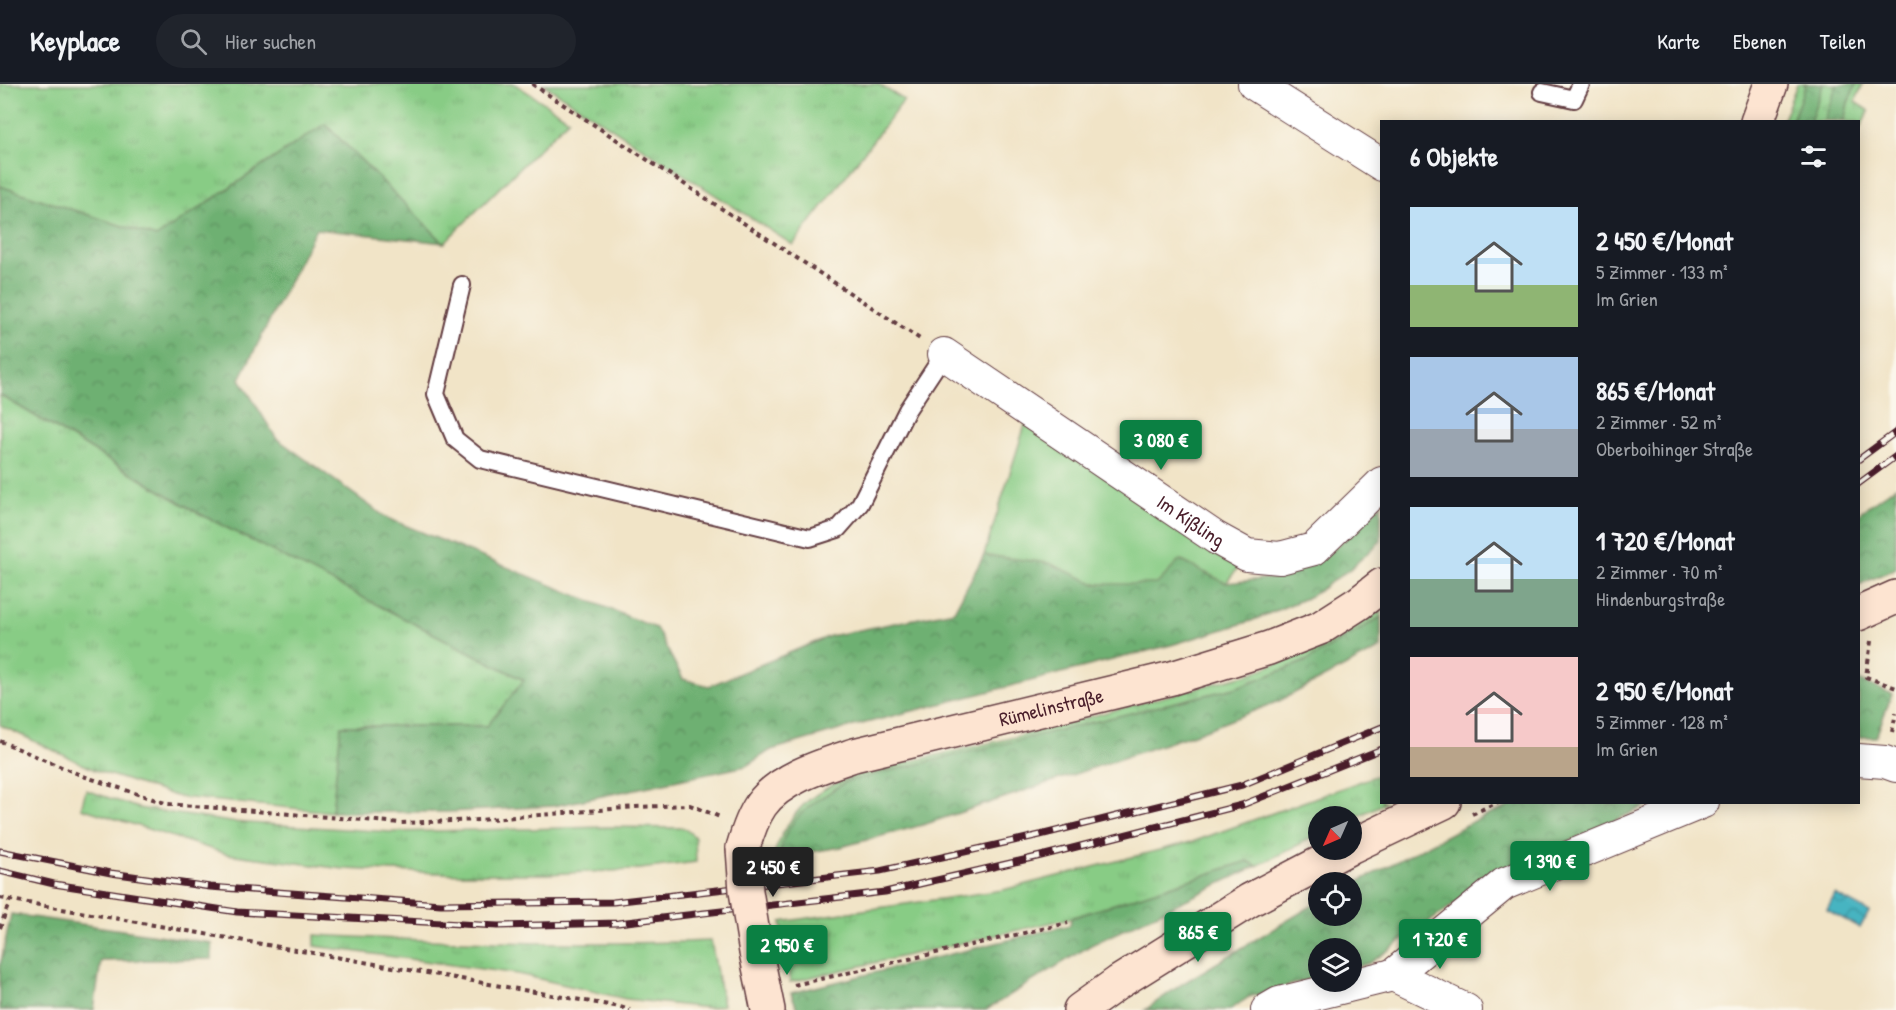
<!DOCTYPE html>
<html lang="de">
<meta charset="utf-8">
<style>
body{margin:0;font-family:"Patrick Hand",sans-serif;background:#20242c;color:#f1f3f6;height:100vh;display:flex;flex-direction:column;font-size:22px;white-space:nowrap}
*{box-sizing:border-box;margin:0}
p{font-size:20px;color:#9ea1a6}
.icon{flex:none;width:33px;height:33px;fill:none;stroke:currentColor;stroke-width:2;stroke-linecap:round;stroke-linejoin:round}
.map{position:relative;flex:1;overflow:hidden}
.drawer{position:absolute;left:1380px;top:36px;width:480px;height:684px;display:flex;flex-direction:column;background:#171b24;border-radius:0px;box-shadow:0 3px 15px #0003}
.drawer>*{flex:none}
.needle{width:39px;rotate:225deg}
.tools{position:absolute;left:1308px;top:722px;display:grid;gap:12px}
.tools a{display:grid;place-items:center;width:54px;height:54px;border-radius:50%;background:#171b24;box-shadow:0 3px 15px #0003;font-size:30px}
.price{position:absolute;translate:-50% -51px;padding:0 14px;border-radius:6px;background:#0b8043;color:#fff;font-size:20px;line-height:39px;filter:drop-shadow(0 2px 3px #0008)}
.price::after{content:'';position:absolute;left:50%;top:36px;width:18px;height:14px;margin-left:-9px;background:inherit;clip-path:polygon(0 0,100% 0,50% 100%)}
.price.on{background:#222;color:#fff}
ul{padding:0;list-style:none}
li{display:flex;align-items:center;gap:18px;height:150px;padding:0 30px}
li span{display:grid;place-items:center;flex:none;width:168px;height:120px;border-radius:0px;color:#555}
li>.icon{margin-inline-start:auto}
span .icon{width:72px;height:72px;fill:#fffc;stroke-width:1}
li b{font-size:26px}
h2{display:flex;justify-content:space-between;align-items:center;height:72px;padding:0 30px;font-size:26px}
header{display:flex;align-items:center;gap:36px;box-sizing:border-box;height:84px;padding:0 30px;background:#171b24;border-bottom:2px solid #363941}
header strong{font-size:28px}
nav{display:flex;gap:33px;margin-inline-start:auto;font-size:21px}
.search{width:420px;height:54px;background:#20242c;display:flex;align-items:center;gap:15px;box-sizing:border-box;padding:0 21px;border-radius:33px;color:#9ea1a6;font-size:22px}
.map>svg:first-child{display:block}
.grass{fill:url(#grass-tufts);stroke:#697658;stroke-width:1.5}
.forest{fill:url(#forest-crowns);stroke:#5c684e;stroke-width:1.5}
.garden{fill:#88cc85;stroke:#697658;stroke-width:1.5}
.water{fill:url(#water-waves);stroke:#486a76;stroke-width:1.5}
.lines{fill:none;stroke-linecap:round;stroke-linejoin:round}
.lane-casing{stroke:#633d42;stroke-width:20}
.street-casing{stroke:#633d42;stroke-width:34}
.secondary-casing{stroke:#633d42;stroke-width:36}
.path{stroke:#633d42;stroke-width:4;stroke-dasharray:4.5 4.5;stroke-linecap:butt}
.lane{stroke:#fff;stroke-width:16}
.street{stroke:#fff;stroke-width:32}
.secondary{stroke:#fde4d1;stroke-width:33}
.rail-casing{stroke:#4a1f2b;stroke-width:7}
.rail{stroke:#fbf7ec;stroke-width:4.5;stroke-dasharray:14;stroke-linecap:butt}
.secondary-bridge-casing{stroke:#633d42;stroke-width:36;stroke-linecap:butt}
.secondary-bridge{stroke:#fde4d1;stroke-width:33}
.labels{text-anchor:middle;stroke-width:5;stroke-linejoin:round;paint-order:stroke}
.street-label{font-size:20px;fill:#4a1f2b;stroke:#fbf7ec}
</style>
<header>
<strong>Keyplace</strong>
<div class="search"><svg class="icon" aria-label="search" viewBox="0 0 24 24"><circle cx="10" cy="10" r="6"/><path d="M15 15l6 6"/></svg>Hier suchen</div>
<nav><a>Karte</a><a>Ebenen</a><a>Teilen</a></nav>
</header>
<div class="map">
<svg width="1896" height="926" viewBox="0 0 1896 926">
<defs>
<pattern id="grass-tufts" width="24" height="20" patternUnits="userSpaceOnUse" patternTransform="scale(1.5)"><rect width="24" height="20" fill="#88cc85"/><path d="M3 7l-1-3M5 7V3M7 7l1-3M15 17l-1-3M17 17v-4M19 17l1-3" fill="none" stroke="#77af73"/></pattern>
<pattern id="forest-crowns" width="20" height="18" patternUnits="userSpaceOnUse" patternTransform="scale(1.5)"><rect width="20" height="18" fill="#6eb072"/><path d="M2 6a3 3 0 1 1 6 0M12 15a3 3 0 1 1 6 0" fill="none" stroke="#5c8f5e"/></pattern>
<pattern id="water-waves" width="16" height="10" patternUnits="userSpaceOnUse" patternTransform="scale(1.5)"><rect width="16" height="10" fill="#46b4c1"/><path d="M0 5q4-4 8 0t8 0" fill="none" stroke="#3c929d"/></pattern>
</defs>
<rect width="100%" height="100%" fill="#fbf7ec"/>
<filter id="ink" filterUnits="userSpaceOnUse"><feTurbulence type="fractalNoise" baseFrequency=".0167" numOctaves="2"/><feDisplacementMap in="SourceGraphic" scale="12" xChannelSelector="R" yChannelSelector="G"/><feConvolveMatrix kernelMatrix="1 2 1 2 8 2 1 2 1" color-interpolation-filters="sRGB"/></filter>
<filter id="wash" filterUnits="userSpaceOnUse"><feTurbulence type="fractalNoise" baseFrequency=".008" numOctaves="4" result="noise"/><feDisplacementMap in="SourceGraphic" scale="24" xChannelSelector="R" yChannelSelector="G"/><feGaussianBlur stdDeviation="1.35" result="paint"/><feColorMatrix in="noise" values="0 0 0 0 0 0 0 0 0 0 0 0 0 0 0 0 0 1.4 0 .05"/><feComposite in="paint" operator="in"/></filter>
<g filter="url(#wash)">
<rect width="100%" height="100%" fill="#f1e4c7"/>
<g class="grass">
<path d="M0 0H515L569 35 444 159 325 40 156 153 0 102Z"/>
<path d="M543 0H878L904 16 793 161Z"/>
<path d="M1797 0H1806L1792 37 1782 38Z"/>
<path d="M1823 0H1837L1824 37 1810 38Z"/>
<path d="M1856 0H1863L1855 18 1869 27 1859 46 1858 38H1844L1848 19Z"/>
<path d="M0 311 198 429 524 596 488 642H342L332 728 179 713 95 686 0 641Z"/>
<path d="M1381 526V533L1304 578 1235 604 1135 628 816 717C794 737 786 743 779 773H773C789 725 814 706 860 689L1007 655 1252 589 1334 557Z"/>
<path d="M1381 690 1382 718 1385 719 1352 735V732H1318V751L1257 782 1248 777 1071 834 790 898 781 838 1003 806 1195 757Z"/>
<path d="M86 706 138 724 231 738 392 748 607 743 684 744 695 753 696 778 632 786 546 790H463L344 785 227 770 81 724Z"/>
<path d="M315 851C447 858 579 862 711 857L723 921 709 924 626 915 518 890 315 862Z"/>
</g>
<g class="forest">
<path d="M1806 0H1823L1810 37H1792Z"/>
<path d="M1837 0H1856L1848 19 1844 37H1824Z"/>
<path d="M325 40 444 159 316 145 240 295 276 354 387 434 656 544 683 595 709 602 830 552 954 527 984 471 1049 479 1096 500 1180 476 1226 499 1273 494 1331 467 1381 420V457L1350 485 1311 512 1251 537 1171 561 850 643 771 666 746 682 554 722 449 728H332L341 642H487L524 596 198 429 0 311V102L156 153Z"/>
<path d="M1896 402V484L1859 501V429Z"/>
<path d="M1381 533V564L1279 617 1200 648 926 740 841 763 779 773C780 767 781 760 784 754 794 728 825 711 847 697L1235 604 1304 578Z"/>
<path d="M1858 596 1892 610 1876 653H1859Z"/>
<path d="M1517 719H1653L1495 792 1370 879 1352 884V864H1318V893L1249 913 1230 926H1145L1182 900 1318 818V831H1352V801L1472 738Z"/>
<path d="M1248 777 1257 782 1091 861 986 926H798L791 909 1070 841 1071 834Z"/>
<path d="M11 830 212 859V875L101 877 94 926H0V882Z"/>
</g>
<path class="garden" d="M1026 338 1241 480 1226 499 1180 476 1157 500H1096L1049 479 984 471Z"/>
<path class="water" d="M1835 810 1869 828 1860 844 1827 826Z"/>
</g>
<g filter="url(#ink)">
<g class="lines">
<g class="lane-casing">
<g id="lane">
<path d="M1542 8 1574 15 1581 0"/>
<path d="M462 201 436 310 455 355 480 375 810 454 838 445 860 420 907 326 944 270"/>
</g>
</g>
<g class="street-casing">
<g id="street">
<path d="M1254 0 1382 81"/>
<path id="s1" d="M944 270 1216 454 1247 471 1280 474 1314 465 1382 399"/>
<path d="M1858 676 1885 678 1896 682"/>
<path d="M1393 891 1504 800 1703 718"/>
<path d="M1267 926 1279 919 1393 891 1466 926"/>
</g>
</g>
<g class="secondary-casing">
<g id="secondary">
<path d="M1757 38 1771 0"/>
<path d="M1858 530 1896 513"/>
<path d="M1352 762 1444 718"/>
<path id="s2" d="M743 764C747 750 752 734 761 721 780 694 824 681 854 671L1172 594 1269 564 1320 544 1359 519 1382 501"/>
<path d="M756 868 768 926"/>
<path d="M1080 926 1119 898 1250 816 1347 765"/>
</g>
</g>
<g class="path">
<path d="M532 0 920 255"/>
<path d="M1871 557 1866 593 1896 604"/>
<path d="M1892 648 1896 629"/>
<path d="M0 657 83 692 168 720 401 739 479 736 636 723 690 721 720 733"/>
<path d="M1472 730 1498 718"/>
<path d="M0 814 620 923 630 926"/>
<path d="M0 844 10 816"/>
<path d="M794 901 1068 839"/>
</g>
<use href="#lane" class="lane"/>
<use href="#street" class="street"/>
<use href="#secondary" class="secondary"/>
<g class="rail-casing">
<g id="rail">
<path d="M1858 376 1896 348"/>
<path d="M1858 400 1896 372"/>
<path d="M0 767 111 789 210 803 441 820 613 818 880 787 1040 751 1242 701 1382 643"/>
<path d="M0 787 54 800 237 828 498 842 618 839 885 808 1041 772 1242 721 1382 665"/>
</g>
</g>
<use href="#rail" class="rail"/>
<g class="secondary-bridge-casing">
<path id="secondary-bridge" d="M743 764 746 807 756 868"/>
</g>
<use href="#secondary-bridge" class="secondary-bridge"/>
</g>
</g>
<g class="labels">
<g class="street-label">
<text dy="7" stroke="none"><textPath href="#s1" startOffset="298">Im Kißling</textPath></text>
<text dy="7" stroke="none"><textPath href="#s2" startOffset="357">Rümelinstraße</textPath></text>
</g>
</g>
</svg>
<div class="tools">
<a><svg class="needle" viewBox="-14 -14 28 28"><path d="M0-13l5 13h-10z" fill="#e53935"/><path d="M0 13l5-13h-10z" fill="#9ea1a6"/></svg></a>
<a><svg class="icon" aria-label="locate" viewBox="0 0 24 24"><circle cx="12" cy="12" r="6"/><path d="M12 2v4M12 18v4M2 12h4M18 12h4"/></svg></a>
<a><svg class="icon" aria-label="layers" viewBox="0 0 24 24"><path d="M12 4l9 5-9 5-9-5zM3 14l9 5 9-5"/></svg></a>
</div>
<b class="price" style="left:1161px;top:387px">3 080 €</b>
<b class="price" style="left:1550px;top:808px">1 390 €</b>
<b class="price on" style="left:773px;top:814px">2 450 €</b>
<b class="price" style="left:1198px;top:879px">865 €</b>
<b class="price" style="left:1440px;top:886px">1 720 €</b>
<b class="price" style="left:787px;top:892px">2 950 €</b>
<section class="drawer">
<h2>6 Objekte<svg class="icon" aria-label="filters" viewBox="0 0 24 24"><path d="M4 7h16M4 17h16"/><circle cx="9" cy="7" r="2"/><circle cx="15" cy="17" r="2"/></svg></h2>
<ul>
<li><span style="background:linear-gradient(#bfe0f5 65%,#8fb573 0)"><svg class="icon" aria-label="home" viewBox="0 0 24 24"><path d="M3 11l9-7 9 7M6 9v11h12V9"/></svg></span><div><b>2 450 €/Monat</b><p>5 Zimmer · 133 m²</p><p>Im Grien</p></div></li>
<li><span style="background:linear-gradient(#a9c7e8 60%,#9aa5b1 0)"><svg class="icon" aria-label="home" viewBox="0 0 24 24"><path d="M3 11l9-7 9 7M6 9v11h12V9"/></svg></span><div><b>865 €/Monat</b><p>2 Zimmer · 52 m²</p><p>Oberboihinger Straße</p></div></li>
<li><span style="background:linear-gradient(#bfe0f5 60%,#7fa58c 0)"><svg class="icon" aria-label="home" viewBox="0 0 24 24"><path d="M3 11l9-7 9 7M6 9v11h12V9"/></svg></span><div><b>1 720 €/Monat</b><p>2 Zimmer · 70 m²</p><p>Hindenburgstraße</p></div></li>
<li><span style="background:linear-gradient(#f6c9c9 75%,#b9a48a 0)"><svg class="icon" aria-label="home" viewBox="0 0 24 24"><path d="M3 11l9-7 9 7M6 9v11h12V9"/></svg></span><div><b>2 950 €/Monat</b><p>5 Zimmer · 128 m²</p><p>Im Grien</p></div></li>
</ul>
</section>
</div>
